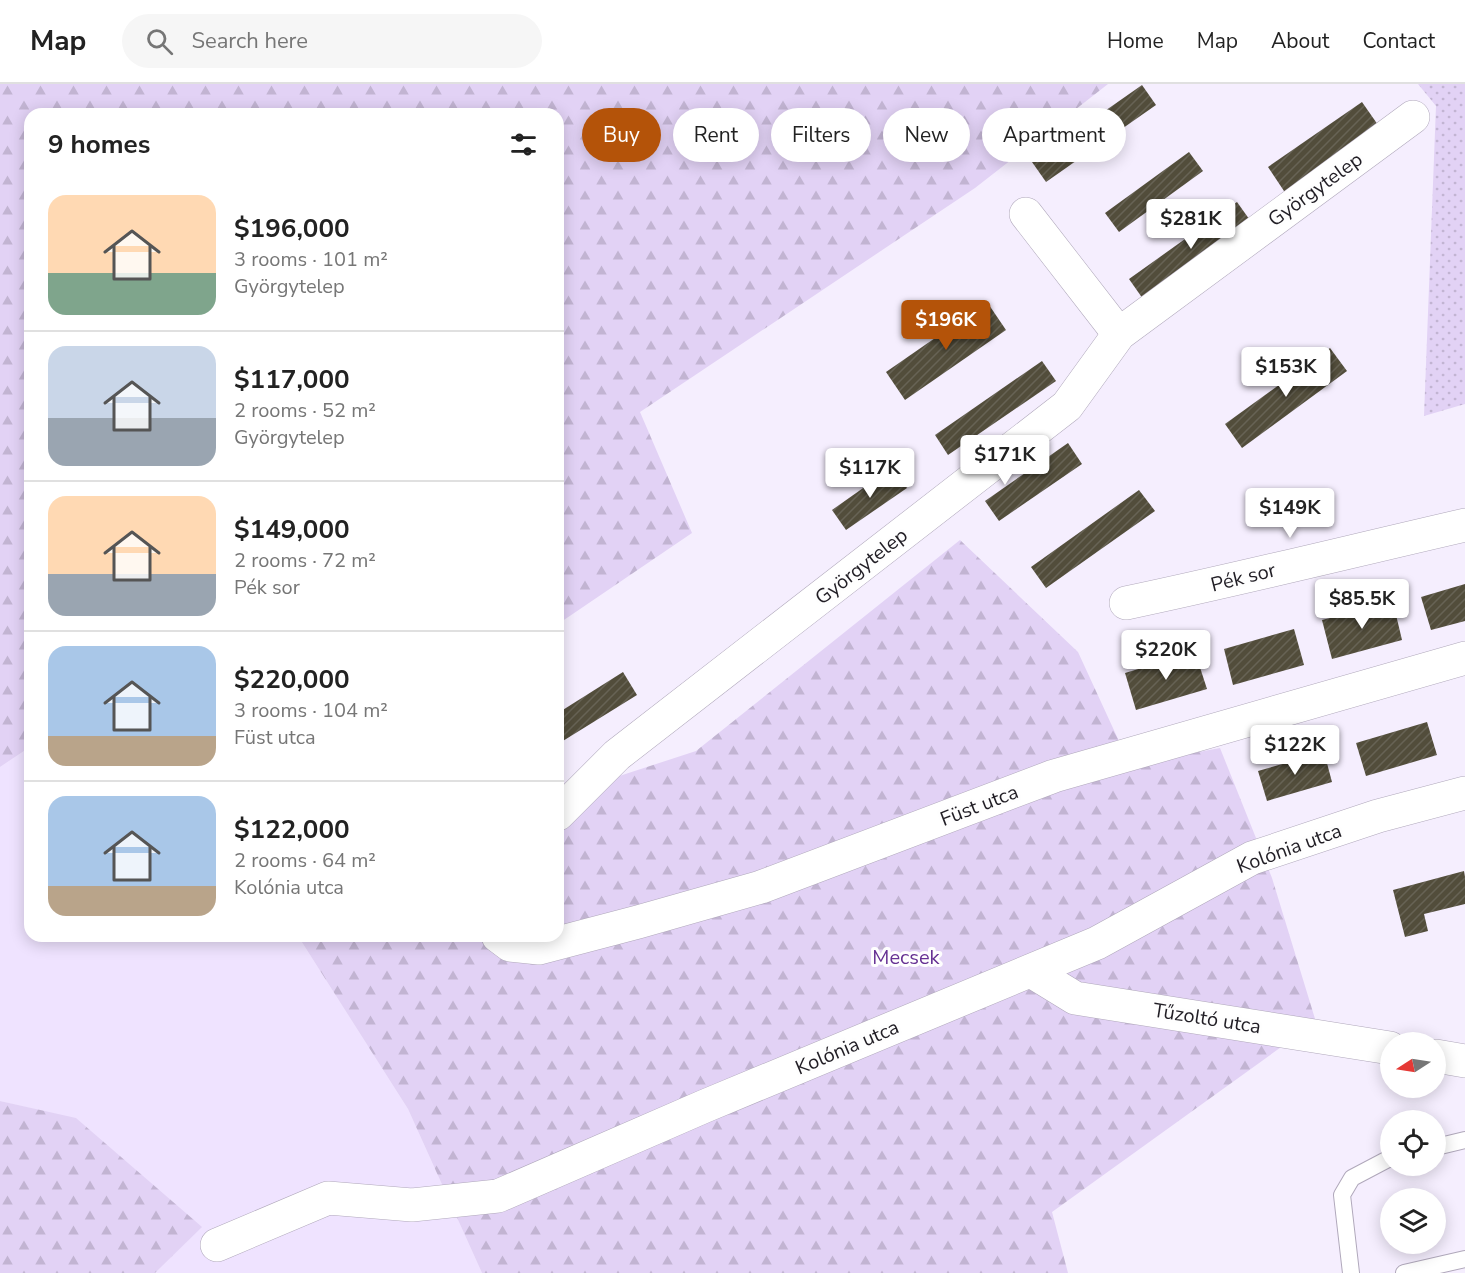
<!DOCTYPE html>
<meta charset="utf-8">
<style>
body{margin:0;font-family:"Nunito Sans",sans-serif;background:#f6f6f6;color:#222;height:100vh;display:flex;flex-direction:column;font-size:22px;white-space:nowrap}
*{box-sizing:border-box;margin:0}
p{font-size:20px;color:#767676}
.icon{flex:none;width:33px;height:33px;fill:none;stroke:currentColor;stroke-width:2;stroke-linecap:round;stroke-linejoin:round}
.map{position:relative;flex:1;overflow:hidden}
.side{position:absolute;left:24px;top:24px;width:540px;height:834px;display:flex;flex-direction:column;background:#fff;border-radius:18px;box-shadow:0 3px 15px #0003}
.side>*{flex:none}
.top-card{position:absolute;left:582px;top:24px;width:570px;height:54px;display:flex;gap:12px}
.needle{width:39px;rotate:258deg}
.tools{position:absolute;left:1380px;top:948px;display:grid;gap:12px}
.tools a{display:grid;place-items:center;width:66px;height:66px;border-radius:50%;background:#fff;box-shadow:0 3px 15px #0003;font-size:30px}
.price{position:absolute;translate:-50% -51px;padding:0 14px;border-radius:6px;background:#fff;color:#222;font-size:20px;line-height:39px;filter:drop-shadow(0 2px 3px #0008)}
.price::after{content:'';position:absolute;left:50%;top:36px;width:18px;height:14px;margin-left:-9px;background:inherit;clip-path:polygon(0 0,100% 0,50% 100%)}
.price.on{background:#b45309;color:#fff}
ul{padding:0;list-style:none}
li{display:flex;align-items:center;gap:18px;height:150px;padding:0 24px}
li+li{border-top:2px solid #e0e0e0}
li span{display:grid;place-items:center;flex:none;width:168px;height:120px;border-radius:18px;color:#555}
li>.icon{margin-inline-start:auto}
span .icon{width:72px;height:72px;fill:#fffc;stroke-width:1}
li b{font-size:26px}
h2{display:flex;justify-content:space-between;align-items:center;height:72px;padding:0 24px;font-size:26px}
.tag{padding:0 21px;border-radius:27px;background:#fff;box-shadow:0 3px 15px #0003;font-size:21px;line-height:54px}
.tag.on{background:#b45309;color:#fff}
header{display:flex;align-items:center;gap:36px;box-sizing:border-box;height:84px;padding:0 30px;background:#fff;border-bottom:2px solid #e0e0e0}
header strong{font-size:28px}
nav{display:flex;gap:33px;margin-inline-start:auto;font-size:21px}
.search{width:420px;height:54px;background:#f6f6f6;display:flex;align-items:center;gap:15px;box-sizing:border-box;padding:0 21px;border-radius:33px;color:#767676;font-size:22px}
.map>svg:first-child{display:block}
.built{fill:#efe3ff}
.grass{fill:url(#grass-dots)}
.forest{fill:url(#forest-firs)}
.building{fill:url(#building-hatch)}
.lines{fill:none;stroke-linecap:round;stroke-linejoin:round}
.lane-casing{stroke:#b0a8bb;stroke-width:18}
.street-casing{stroke:#b0a8bb;stroke-width:34}
.lane{stroke:#fff;stroke-width:16}
.street{stroke:#fff;stroke-width:33}
.labels{text-anchor:middle;stroke-width:6;stroke-linejoin:round;paint-order:stroke}
.street-label{font-size:20px;fill:#211e25;stroke:#fefefe}
.park-label{font-size:20px;fill:#663193;stroke:#fefefe}
</style>
<header>
<strong>Map</strong>
<div class="search"><svg class="icon" aria-label="search" viewBox="0 0 24 24"><circle cx="10" cy="10" r="6"/><path d="M15 15l6 6"/></svg>Search here</div>
<nav><a>Home</a><a>Map</a><a>About</a><a>Contact</a></nav>
</header>
<div class="map">
<svg width="1465" height="1189" viewBox="0 0 1465 1189">
<defs>
<pattern id="grass-dots" width="8" height="8" patternUnits="userSpaceOnUse" patternTransform="scale(1.5)"><rect width="8" height="8" fill="#e2d2f5"/><path d="M2 2h.1M6 6h.1" fill="none" stroke="#c2b4d2" stroke-width="1.8" stroke-linecap="round"/></pattern>
<pattern id="forest-firs" width="22" height="20" patternUnits="userSpaceOnUse" patternTransform="scale(1.5)"><rect width="22" height="20" fill="#e2d2f5"/><path d="M5 1l3.5 6h-7zM16 11l3.5 6h-7z" fill="#c2b4d2"/></pattern>
<pattern id="building-hatch" width="6" height="6" patternUnits="userSpaceOnUse" patternTransform="scale(1.5)"><rect width="6" height="6" fill="#524d3b"/><path d="M-1 1l2-2M0 6l6-6M5 7l2-2" fill="none" stroke="#676355"/></pattern>
</defs>
<rect width="100%" height="100%" fill="#f5eefe"/>
<path class="built" d="M30 663V852H298L408 1025 482 1189H155L201 1143 76 1035 0 1017V683Z"/>
<path class="grass" d="M1418 0H1465V320L1424 332 1436 22Z"/>
<g class="forest">
<path d="M0 0H1108L975 104 640 328 692 449 558 540V30H30V663L0 683Z"/>
<path d="M960 456 1078 568 1130 681 1220 664 1272 794 1316 938 1052 1128 1068 1189H482L408 1025 298 852H558V712L696 667Z"/>
<path d="M0 1017 76 1034 202 1143 155 1189H0Z"/>
</g>
<g class="building">
<path d="M1142 1 1156 21 1046 98 1032 78Z"/>
<path d="M1362 18 1385 51 1290 116 1268 83Z"/>
<path d="M1189 68 1203 87 1119 148 1105 129Z"/>
<path d="M1237 118 1252 139 1143 215 1129 195Z"/>
<path d="M987 218 1006 246 905 316 886 288Z"/>
<path d="M1330 264 1347 287 1242 364 1225 340Z"/>
<path d="M1042 277 1056 297 948 371 935 351Z"/>
<path d="M1068 359 1082 380 999 437 985 417Z"/>
<path d="M893 383 907 404 846 446 832 426Z"/>
<path d="M1139 406 1155 427 1046 504 1031 483Z"/>
<path d="M1465 500V537L1431 546 1421 513Z"/>
<path d="M1393 518 1402 556 1332 575 1322 536Z"/>
<path d="M1294 545 1304 581 1233 601 1224 565Z"/>
<path d="M1195 568 1207 605 1136 626 1125 589Z"/>
<path d="M623 588 637 611 558 660V629Z"/>
<path d="M1427 638 1437 671 1366 692 1356 659Z"/>
<path d="M1324 668 1332 698 1267 717 1258 687Z"/>
<path d="M1464 787 1465 793V820L1424 830 1428 847 1405 853 1393 806Z"/>
</g>
<g class="lines">
<g class="lane-casing">
<g id="lane">
<path d="M1436 1063 1465 1056"/>
<path d="M1351 1189 1342 1111 1352 1094 1390 1074"/>
<path d="M1404 1189 1465 1175"/>
</g>
</g>
<g class="street-casing">
<g id="street">
<path d="M1026 130 1119 250"/>
<path d="M1126 519C1240 495 1352 467 1465 441"/>
<path d="M558 730 617 671 1067 322 1119 250 1413 33"/>
<path d="M498 852 510 861 539 864 638 838 761 803 1054 692 1465 574"/>
<path d="M1031 887 1075 914 1390 964"/>
<path d="M1436 972 1465 977"/>
<path d="M217 1161 328 1114 412 1121 498 1112 705 1022 1097 859 1252 774 1378 732 1465 709"/>
</g>
</g>
<use href="#lane" class="lane"/>
<use href="#street" class="street"/>
</g>
<g class="labels">
<g class="street-label">
<text transform="translate(1315 105) rotate(-36)" y="7">Györgytelep</text>
<text transform="translate(861 482) rotate(-38)" y="7">Györgytelep</text>
<text transform="translate(1243 493) rotate(-14)" y="7">Pék sor</text>
<text transform="translate(979 721) rotate(-21)" y="7">Füst utca</text>
<text transform="translate(1289 764) rotate(-20)" y="7">Kolónia utca</text>
<text transform="translate(1207 934) rotate(9)" y="7">Tűzoltó utca</text>
<text transform="translate(847 963) rotate(-23)" y="7">Kolónia utca</text>
</g>
<g class="park-label">
<text x="906" y="880">Mecsek</text>
</g>
</g>
</svg>
<div class="tools">
<a><svg class="needle" viewBox="-14 -14 28 28"><path d="M0-13l5 13h-10z" fill="#e53935"/><path d="M0 13l5-13h-10z" fill="#767676"/></svg></a>
<a><svg class="icon" aria-label="locate" viewBox="0 0 24 24"><circle cx="12" cy="12" r="6"/><path d="M12 2v4M12 18v4M2 12h4M18 12h4"/></svg></a>
<a><svg class="icon" aria-label="layers" viewBox="0 0 24 24"><path d="M12 4l9 5-9 5-9-5zM3 14l9 5 9-5"/></svg></a>
</div>
<b class="price" style="left:1191px;top:166px">$281K</b>
<b class="price on" style="left:946px;top:267px">$196K</b>
<b class="price" style="left:1286px;top:314px">$153K</b>
<b class="price" style="left:1005px;top:402px">$171K</b>
<b class="price" style="left:870px;top:415px">$117K</b>
<b class="price" style="left:1290px;top:455px">$149K</b>
<b class="price" style="left:1362px;top:546px">$85.5K</b>
<b class="price" style="left:1166px;top:597px">$220K</b>
<b class="price" style="left:1295px;top:692px">$122K</b>
<div class="top-card">
<a class="tag on">Buy</a>
<a class="tag">Rent</a>
<a class="tag">Filters</a>
<a class="tag">New</a>
<a class="tag">Apartment</a>
</div>
<section class="side">
<h2>9 homes<svg class="icon" aria-label="filters" viewBox="0 0 24 24"><path d="M4 7h16M4 17h16"/><circle cx="9" cy="7" r="2"/><circle cx="15" cy="17" r="2"/></svg></h2>
<ul>
<li><span style="background:linear-gradient(#ffd9b3 65%,#7fa58c 0)"><svg class="icon" aria-label="home" viewBox="0 0 24 24"><path d="M3 11l9-7 9 7M6 9v11h12V9"/></svg></span><div><b>$196,000</b><p>3 rooms · 101 m²</p><p>Györgytelep</p></div></li>
<li><span style="background:linear-gradient(#c9d6e8 60%,#9aa5b1 0)"><svg class="icon" aria-label="home" viewBox="0 0 24 24"><path d="M3 11l9-7 9 7M6 9v11h12V9"/></svg></span><div><b>$117,000</b><p>2 rooms · 52 m²</p><p>Györgytelep</p></div></li>
<li><span style="background:linear-gradient(#ffd9b3 65%,#9aa5b1 0)"><svg class="icon" aria-label="home" viewBox="0 0 24 24"><path d="M3 11l9-7 9 7M6 9v11h12V9"/></svg></span><div><b>$149,000</b><p>2 rooms · 72 m²</p><p>Pék sor</p></div></li>
<li><span style="background:linear-gradient(#a9c7e8 75%,#b9a48a 0)"><svg class="icon" aria-label="home" viewBox="0 0 24 24"><path d="M3 11l9-7 9 7M6 9v11h12V9"/></svg></span><div><b>$220,000</b><p>3 rooms · 104 m²</p><p>Füst utca</p></div></li>
<li><span style="background:linear-gradient(#a9c7e8 75%,#b9a48a 0)"><svg class="icon" aria-label="home" viewBox="0 0 24 24"><path d="M3 11l9-7 9 7M6 9v11h12V9"/></svg></span><div><b>$122,000</b><p>2 rooms · 64 m²</p><p>Kolónia utca</p></div></li>
</ul>
</section>
</div>
